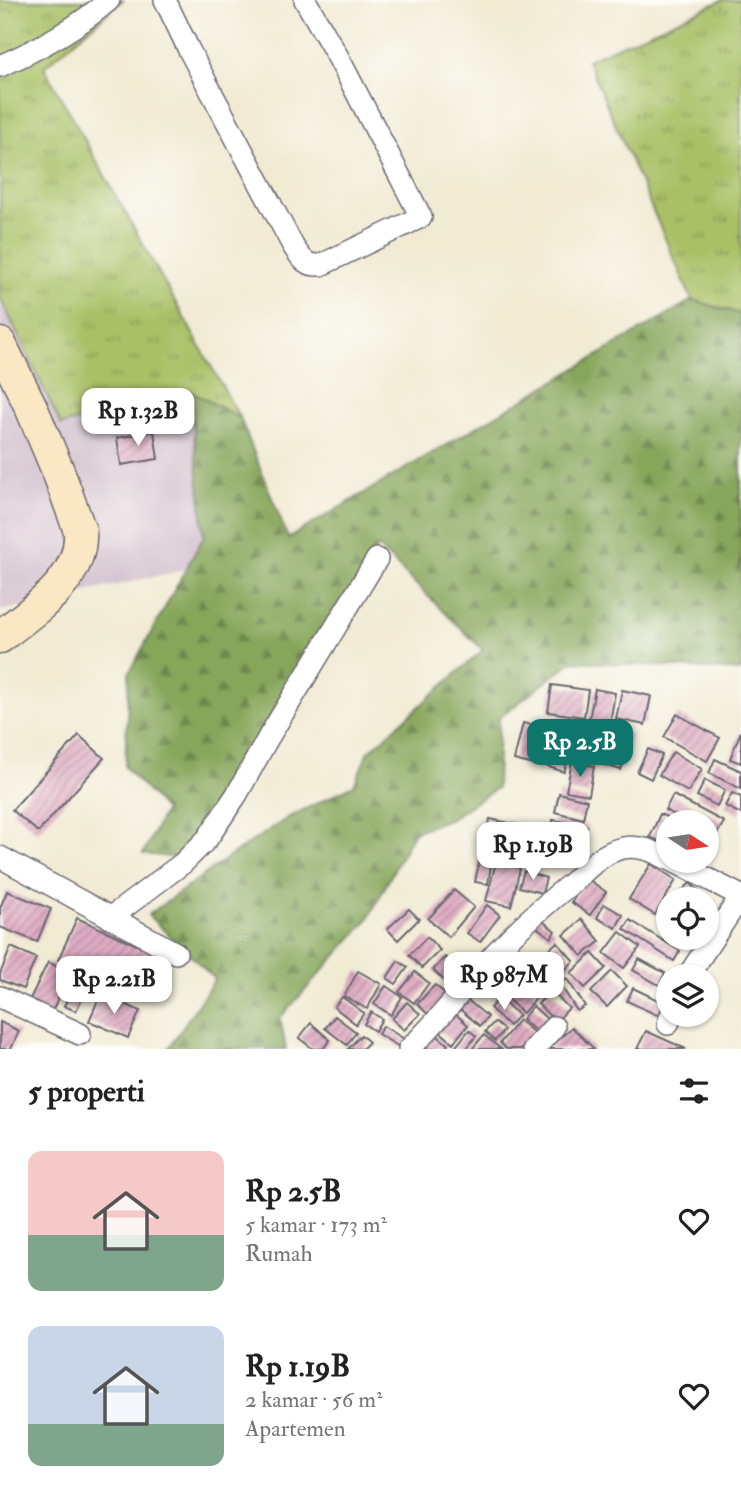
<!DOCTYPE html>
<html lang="id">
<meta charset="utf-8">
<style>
body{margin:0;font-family:"IM FELL Double Pica",serif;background:#f2f2f2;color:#222;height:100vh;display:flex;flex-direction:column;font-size:26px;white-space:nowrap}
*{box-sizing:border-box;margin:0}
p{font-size:23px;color:#767676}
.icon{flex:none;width:38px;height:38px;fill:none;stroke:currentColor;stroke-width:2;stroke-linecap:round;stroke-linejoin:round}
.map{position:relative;height:1049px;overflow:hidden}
.sheet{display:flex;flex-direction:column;background:#fff;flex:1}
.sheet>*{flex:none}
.needle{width:46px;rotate:102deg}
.tools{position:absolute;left:656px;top:810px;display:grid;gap:14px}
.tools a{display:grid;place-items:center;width:63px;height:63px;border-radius:50%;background:#fff;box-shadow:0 2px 5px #0004;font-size:35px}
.price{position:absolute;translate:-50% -60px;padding:0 16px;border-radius:14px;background:#fff;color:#222;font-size:23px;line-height:46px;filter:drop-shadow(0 2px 4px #0008)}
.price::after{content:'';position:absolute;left:50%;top:42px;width:21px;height:16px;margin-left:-10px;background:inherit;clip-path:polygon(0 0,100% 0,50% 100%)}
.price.current{background:#0f766e;color:#fff}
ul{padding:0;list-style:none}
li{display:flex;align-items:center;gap:21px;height:175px;padding:0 28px}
li span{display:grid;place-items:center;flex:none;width:196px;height:140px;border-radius:14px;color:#555}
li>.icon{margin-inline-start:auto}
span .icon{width:84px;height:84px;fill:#fffc;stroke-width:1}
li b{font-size:30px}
h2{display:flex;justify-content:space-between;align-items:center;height:84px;padding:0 28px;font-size:30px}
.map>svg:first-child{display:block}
.industrial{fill:#d0bdcc}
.grass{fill:url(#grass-tufts);stroke:#667150;stroke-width:2}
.forest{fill:url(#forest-firs);stroke:#54644a;stroke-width:2}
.building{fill:url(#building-hatch)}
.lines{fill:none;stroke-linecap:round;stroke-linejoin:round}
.street-casing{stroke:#6a6871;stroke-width:24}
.secondary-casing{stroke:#6a6871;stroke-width:35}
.street{stroke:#fff;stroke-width:21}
.secondary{stroke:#fae7c3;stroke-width:32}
</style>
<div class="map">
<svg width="741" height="1049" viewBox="0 0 741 1049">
<defs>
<pattern id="grass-tufts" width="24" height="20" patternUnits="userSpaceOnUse" patternTransform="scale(1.75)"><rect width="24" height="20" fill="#a9c065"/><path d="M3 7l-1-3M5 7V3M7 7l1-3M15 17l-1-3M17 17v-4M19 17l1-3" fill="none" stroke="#899c54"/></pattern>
<pattern id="forest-firs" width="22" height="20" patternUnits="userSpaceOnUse" patternTransform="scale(1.75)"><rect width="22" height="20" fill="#86a65a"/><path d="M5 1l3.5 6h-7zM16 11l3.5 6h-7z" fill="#6d874c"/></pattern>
<pattern id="building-hatch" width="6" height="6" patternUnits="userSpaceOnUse" patternTransform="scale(1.75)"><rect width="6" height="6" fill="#e0adc3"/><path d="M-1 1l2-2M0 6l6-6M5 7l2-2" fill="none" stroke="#b58ca0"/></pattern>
</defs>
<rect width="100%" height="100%" fill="#fdfcf7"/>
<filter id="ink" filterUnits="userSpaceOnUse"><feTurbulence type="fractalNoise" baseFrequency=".0143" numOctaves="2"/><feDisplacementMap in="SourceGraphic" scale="14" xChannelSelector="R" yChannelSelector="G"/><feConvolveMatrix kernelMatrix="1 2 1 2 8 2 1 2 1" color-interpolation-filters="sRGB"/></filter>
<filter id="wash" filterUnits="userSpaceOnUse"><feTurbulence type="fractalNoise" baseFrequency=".00686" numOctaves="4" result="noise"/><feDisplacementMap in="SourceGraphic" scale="28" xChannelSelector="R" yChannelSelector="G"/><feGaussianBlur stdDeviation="1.57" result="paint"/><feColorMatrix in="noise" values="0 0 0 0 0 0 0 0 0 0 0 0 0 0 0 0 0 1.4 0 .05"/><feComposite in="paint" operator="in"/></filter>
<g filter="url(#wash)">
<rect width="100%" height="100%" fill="#f1ebd4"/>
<path class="industrial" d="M0 297 61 425 190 391 204 536 185 570 0 611Z"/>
<g class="grass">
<path d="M0 0H123L44 67 240 418 190 391 61 425 0 297Z"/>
<path d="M723 0H741V314L692 300 587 60Z"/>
</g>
<path class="forest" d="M692 300 741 314V671L573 661 499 718 497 788 451 818 414 832 367 921 280 1018 286 1049H168L215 979 148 915 233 854 289 817 354 785 368 752 483 650 378 547 281 698 219 809 179 858 143 854 165 810 125 767 129 673 204 536 190 391 240 418 288 538Z"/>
<g id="blocks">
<g class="building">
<path d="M154 431 158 459 121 465 117 438Z"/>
<path d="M552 685 588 690 584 717 548 712Z"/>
<path d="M595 689 615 693 610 724 589 720Z"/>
<path d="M622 690 651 696 645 725 616 719Z"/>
<path d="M677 714 720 738 707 761 664 737Z"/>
<path d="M556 718 578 724 564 772 543 765Z"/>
<path d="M523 723 548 729 538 766 514 760Z"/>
<path d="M583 723 597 727 589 759 575 755Z"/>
<path d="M604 727 631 735 621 770 594 762Z"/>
<path d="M741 731V763L730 759Z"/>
<path d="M79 735 104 758 38 832 12 810Z"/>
<path d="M648 749 662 755 651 779 637 772Z"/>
<path d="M673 752 702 769 688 792 659 775Z"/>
<path d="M715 759 741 771V789L709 773Z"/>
<path d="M572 762 594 766 589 795 566 791Z"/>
<path d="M705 780 725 790 717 806 697 796Z"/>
<path d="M559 793 587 800 583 819 555 812Z"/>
<path d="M732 793 741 797V814L725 806Z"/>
<path d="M673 795 724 822 715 837 707 833V822H688L665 810Z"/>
<path d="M660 814 678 822H668V845L650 837Z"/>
<path d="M490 819 528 827 522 856 484 849Z"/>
<path d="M553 820 587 826 582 855 548 848Z"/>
<path d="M480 857 492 859 488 884 475 882Z"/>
<path d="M496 862 520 868 511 906 486 901Z"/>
<path d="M651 864 676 880 655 915 629 899Z"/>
<path d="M524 871 546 878 542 893 519 887Z"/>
<path d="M588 879 606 892 590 915 571 902Z"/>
<path d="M690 883 713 905 707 911V900H685L679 894Z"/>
<path d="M454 890 474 907 449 937 428 919Z"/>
<path d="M7 891 51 909 37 942 0 927V908Z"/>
<path d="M604 904 623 915 616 928 597 918Z"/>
<path d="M487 905 500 915 480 942 467 933Z"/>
<path d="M409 909 419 919 398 940 387 929Z"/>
<path d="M77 918 150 951 131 993 58 960Z"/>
<path d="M539 918 555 931 551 938 534 925Z"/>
<path d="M582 919 600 941 582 956 564 935Z"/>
<path d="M630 920 680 951 674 961 624 929Z"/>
<path d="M620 932 640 947 624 968 604 953Z"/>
<path d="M427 937 440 950 422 968 409 955Z"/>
<path d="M557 942 574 961 558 976 541 957Z"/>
<path d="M509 945 526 960 517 970 500 955Z"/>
<path d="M11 947 36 958 23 989 0 980V974Z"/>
<path d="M592 953 606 968 585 988 571 973Z"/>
<path d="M445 957 463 974 451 987 433 970Z"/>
<path d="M639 959 665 973 659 985 633 970Z"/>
<path d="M398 961 408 967 396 984 387 978Z"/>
<path d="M532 961 555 983 545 993 522 971Z"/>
<path d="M48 962 70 973 51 1014 28 1003Z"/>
<path d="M493 963 510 979 501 989 484 973Z"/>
<path d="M358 971 381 984 367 1009 344 996Z"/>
<path d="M612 971 627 986 607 1007 591 992Z"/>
<path d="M415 972 429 983 414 1003 399 992Z"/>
<path d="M519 979 538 996 523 1013 504 996Z"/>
<path d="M567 979 585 1006 577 1011 560 984Z"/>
<path d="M74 985 86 990 76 1011 64 1006Z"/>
<path d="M435 985 449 997 431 1017 417 1004Z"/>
<path d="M386 986 402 997 391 1015 374 1004Z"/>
<path d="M633 988 664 1003 659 1016 627 1001Z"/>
<path d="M551 991 569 1008 556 1022 538 1004Z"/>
<path d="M101 993 140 1011 128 1038 89 1021Z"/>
<path d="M342 997 364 1013 356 1024 334 1007Z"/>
<path d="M465 998 488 1017 480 1026 457 1007Z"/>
<path d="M499 998 519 1015 509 1026 490 1008Z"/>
<path d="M407 1002 420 1014 404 1030 392 1019Z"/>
<path d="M533 1006 550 1022 539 1034 522 1019Z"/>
<path d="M451 1010 468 1025 453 1043 436 1028Z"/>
<path d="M371 1012 382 1019 375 1031 364 1024Z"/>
<path d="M335 1016 356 1032 347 1045 325 1028Z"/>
<path d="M519 1020 539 1037 528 1049H506L500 1043Z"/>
<path d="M0 1022 19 1031 11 1049H0Z"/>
<path d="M494 1022 504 1030 495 1041 485 1032Z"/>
<path d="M311 1023 330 1040 323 1049H313L299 1038Z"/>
<path d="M383 1026 406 1040 401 1048 378 1034Z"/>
<path d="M572 1027 594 1049H549Z"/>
<path d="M469 1030 476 1036 466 1049H454Z"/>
<path d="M432 1031 448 1045 445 1049H423Z"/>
<path d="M646 1031 686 1049H637Z"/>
<path d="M361 1035 369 1042 362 1049H348Z"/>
<path d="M484 1035 501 1049H472Z"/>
</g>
</g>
</g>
<g filter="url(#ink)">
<use href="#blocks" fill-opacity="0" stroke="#6a6871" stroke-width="2"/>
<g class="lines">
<g class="street-casing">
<g id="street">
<path d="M165 0 189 50 293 246C301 258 305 266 321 265L421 217 338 57 305 0"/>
<path d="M0 66C39 49 77 28 109 0"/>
<path d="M0 857 176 953"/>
<path d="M673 861 741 896"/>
<path d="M110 918 183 863 207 839 237 794 268 738 377 559"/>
<path d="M688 976 741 896"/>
<path d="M0 997 80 1034"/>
<path d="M668 1024 671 1015"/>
<path d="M409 1049C442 1018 467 982 499 949 522 925 548 902 574 881 588 868 603 852 623 848 640 845 653 851 668 859"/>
<path d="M534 1049 554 1027"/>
</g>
</g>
<g class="secondary-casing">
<path id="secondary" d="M0 344 31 407 58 471 80 531C83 581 34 609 0 637"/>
</g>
<use href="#street" class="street"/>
<use href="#secondary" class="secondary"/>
</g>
</g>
</svg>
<div class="tools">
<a><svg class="needle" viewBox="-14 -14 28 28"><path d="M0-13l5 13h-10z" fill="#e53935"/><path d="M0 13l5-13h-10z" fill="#767676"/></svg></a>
<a><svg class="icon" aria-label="locate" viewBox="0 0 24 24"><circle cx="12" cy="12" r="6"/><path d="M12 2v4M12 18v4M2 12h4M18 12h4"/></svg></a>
<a><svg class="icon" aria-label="layers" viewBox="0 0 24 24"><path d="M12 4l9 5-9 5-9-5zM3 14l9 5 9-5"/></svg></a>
</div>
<b class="price" style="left:138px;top:448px">Rp 1.32B</b>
<b class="price current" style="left:580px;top:779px">Rp 2.5B</b>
<b class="price" style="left:533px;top:882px">Rp 1.19B</b>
<b class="price" style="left:504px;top:1012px">Rp 987M</b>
<b class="price" style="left:114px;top:1016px">Rp 2.21B</b>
</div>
<section class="sheet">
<h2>5 properti<svg class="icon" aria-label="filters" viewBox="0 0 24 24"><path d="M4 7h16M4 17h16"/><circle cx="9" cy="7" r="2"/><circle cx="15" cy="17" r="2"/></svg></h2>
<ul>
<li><span style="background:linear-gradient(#f6c9c9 60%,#7fa58c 0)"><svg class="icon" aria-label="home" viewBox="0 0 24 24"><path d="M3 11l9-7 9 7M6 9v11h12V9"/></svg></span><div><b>Rp 2.5B</b><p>5 kamar · 173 m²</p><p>Rumah</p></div><svg class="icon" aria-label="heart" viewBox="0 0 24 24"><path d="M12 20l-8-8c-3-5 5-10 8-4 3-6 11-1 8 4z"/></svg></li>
<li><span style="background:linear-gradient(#c9d6e8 70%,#7fa58c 0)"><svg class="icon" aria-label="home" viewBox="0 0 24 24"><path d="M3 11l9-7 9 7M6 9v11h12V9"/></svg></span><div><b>Rp 1.19B</b><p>2 kamar · 56 m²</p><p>Apartemen</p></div><svg class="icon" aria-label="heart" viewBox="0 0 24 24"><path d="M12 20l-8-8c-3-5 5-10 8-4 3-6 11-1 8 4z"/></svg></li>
</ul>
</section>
